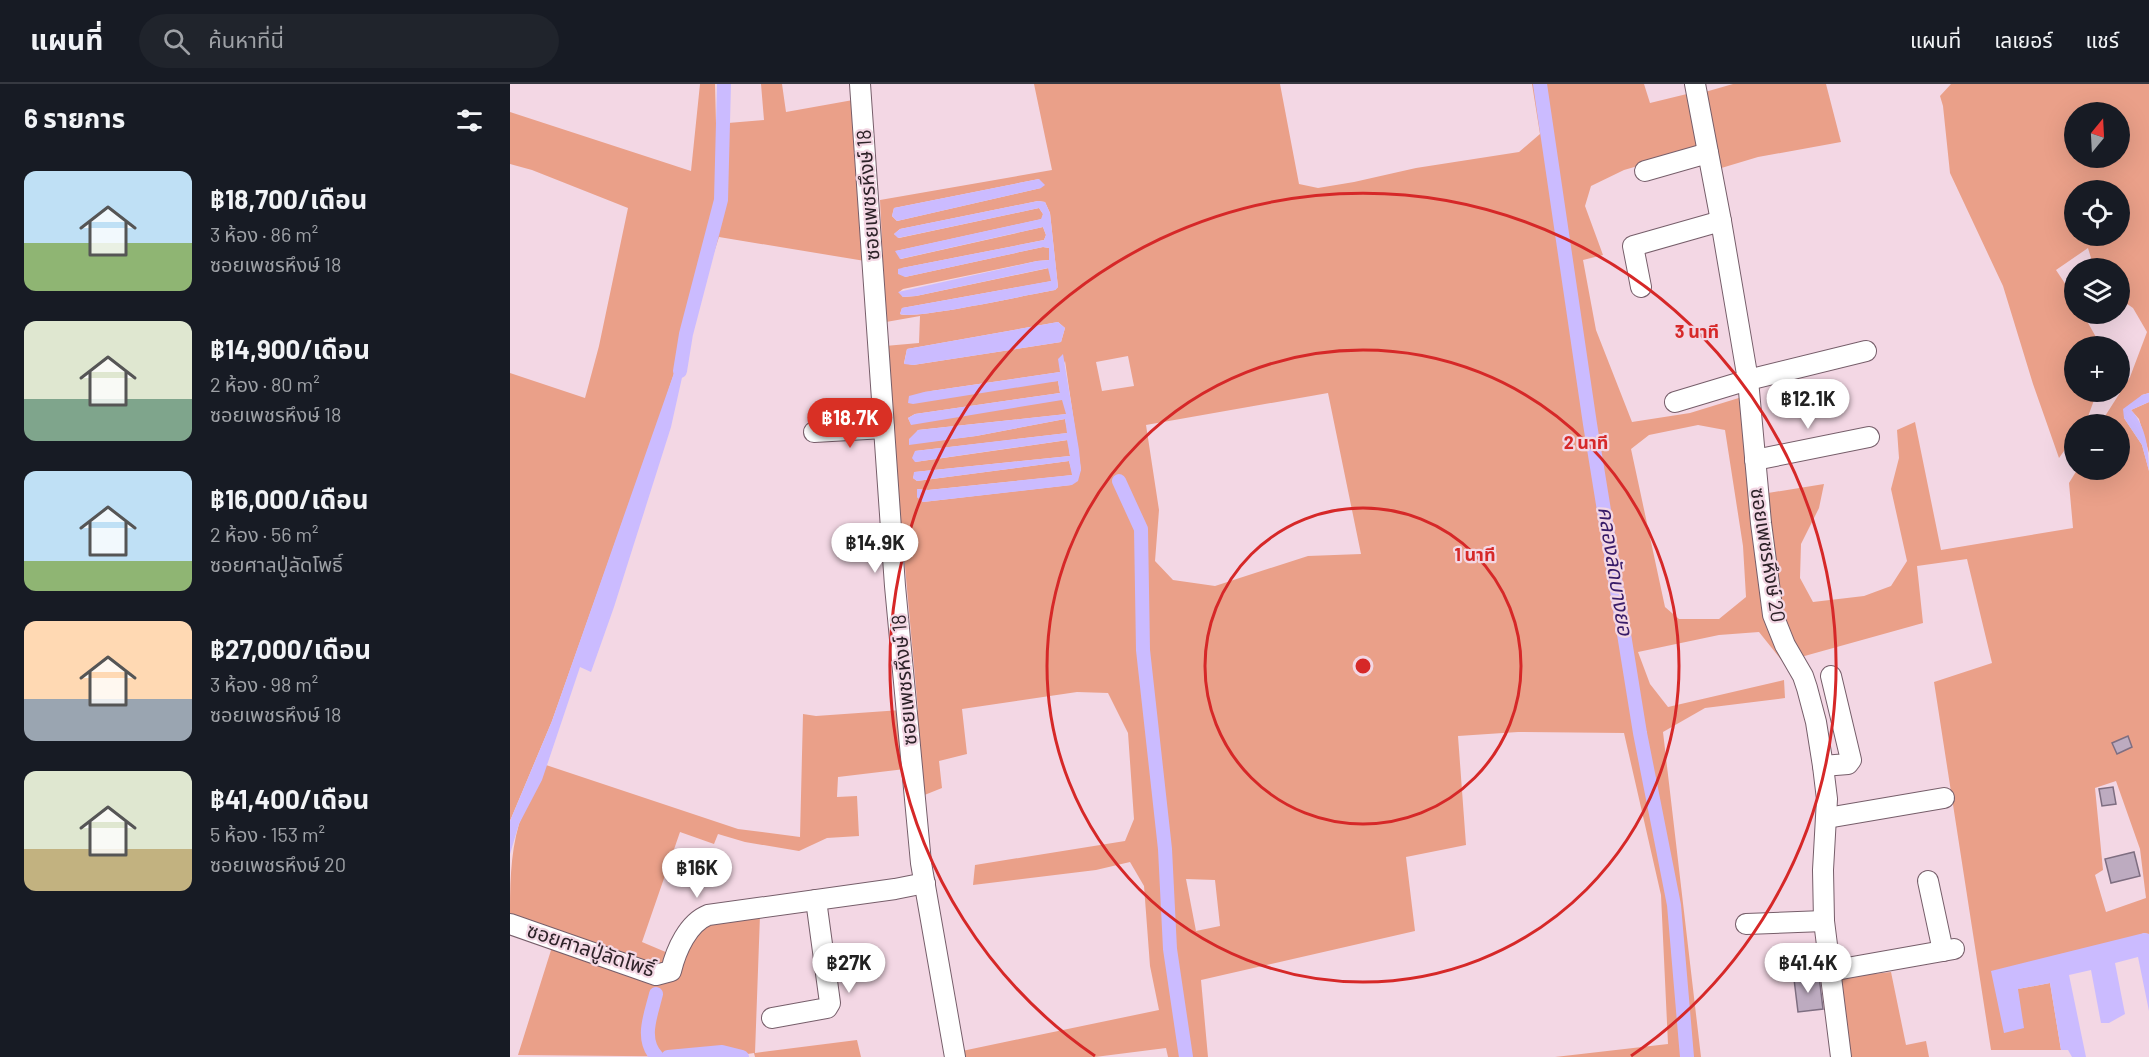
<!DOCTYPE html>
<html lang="th">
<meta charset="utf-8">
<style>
body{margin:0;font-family:Barlow,"Noto Sans Thai",sans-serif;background:#20242c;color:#f1f3f6;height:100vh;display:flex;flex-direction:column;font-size:22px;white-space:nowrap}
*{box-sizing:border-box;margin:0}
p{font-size:20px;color:#9ea1a6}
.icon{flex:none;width:33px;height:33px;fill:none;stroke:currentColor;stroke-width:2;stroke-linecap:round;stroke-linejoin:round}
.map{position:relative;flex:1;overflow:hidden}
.side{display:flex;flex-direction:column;background:#171b24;width:510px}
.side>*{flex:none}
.needle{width:39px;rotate:18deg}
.controls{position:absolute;left:1554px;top:18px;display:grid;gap:12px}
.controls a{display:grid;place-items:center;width:66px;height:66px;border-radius:50%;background:#171b24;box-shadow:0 6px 24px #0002;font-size:30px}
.price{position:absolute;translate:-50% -51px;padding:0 14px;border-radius:21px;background:#fff;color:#222;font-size:20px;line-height:39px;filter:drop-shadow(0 2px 3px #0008)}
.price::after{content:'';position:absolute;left:50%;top:36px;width:18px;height:14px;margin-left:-9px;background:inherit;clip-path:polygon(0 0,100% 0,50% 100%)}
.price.active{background:#d93025;color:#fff}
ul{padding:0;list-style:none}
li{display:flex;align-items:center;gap:18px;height:150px;padding:0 24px}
li span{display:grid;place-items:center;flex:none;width:168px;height:120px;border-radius:12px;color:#555}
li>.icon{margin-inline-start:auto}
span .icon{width:72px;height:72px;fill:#fffc;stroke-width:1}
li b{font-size:26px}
h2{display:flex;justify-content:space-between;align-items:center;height:72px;padding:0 24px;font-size:26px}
header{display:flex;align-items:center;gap:36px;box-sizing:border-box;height:84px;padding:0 30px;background:#171b24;border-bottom:2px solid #363941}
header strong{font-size:28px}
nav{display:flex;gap:33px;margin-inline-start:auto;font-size:21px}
.search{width:420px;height:54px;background:#20242c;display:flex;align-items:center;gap:15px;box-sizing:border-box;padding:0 21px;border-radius:33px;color:#9ea1a6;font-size:22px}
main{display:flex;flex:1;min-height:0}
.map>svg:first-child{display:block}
.green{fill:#eaa089;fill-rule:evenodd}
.water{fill:#cbbbff}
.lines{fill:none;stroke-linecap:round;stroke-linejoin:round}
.canal{stroke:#cbbbff;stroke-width:14}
.building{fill:#bdabc0;stroke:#7e6e81;stroke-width:1.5}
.minor-casing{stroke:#765e6a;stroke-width:22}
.minor{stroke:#fff;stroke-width:20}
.ring{fill:none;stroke:#d62828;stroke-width:3}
.labels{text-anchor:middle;stroke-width:4.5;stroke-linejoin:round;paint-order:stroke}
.street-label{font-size:20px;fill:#2d2228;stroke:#f3d7e4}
.water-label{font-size:21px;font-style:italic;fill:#381b68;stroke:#f3d7e4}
.centre{fill:#d62828;stroke:#f3d7e4;stroke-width:3}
.ring-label{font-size:18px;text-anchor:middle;font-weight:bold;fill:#d62828;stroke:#f3d7e4;stroke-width:4.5;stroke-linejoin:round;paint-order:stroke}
</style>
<header>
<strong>แผนที่</strong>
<div class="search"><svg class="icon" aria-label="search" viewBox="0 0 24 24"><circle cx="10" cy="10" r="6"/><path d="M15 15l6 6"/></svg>ค้นหาที่นี่</div>
<nav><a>แผนที่</a><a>เลเยอร์</a><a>แชร์</a></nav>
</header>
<main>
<section class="side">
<h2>6 รายการ<svg class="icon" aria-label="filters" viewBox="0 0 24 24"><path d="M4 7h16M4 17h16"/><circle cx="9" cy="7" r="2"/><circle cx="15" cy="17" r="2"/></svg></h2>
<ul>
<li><span style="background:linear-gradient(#bfe0f5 60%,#8fb573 0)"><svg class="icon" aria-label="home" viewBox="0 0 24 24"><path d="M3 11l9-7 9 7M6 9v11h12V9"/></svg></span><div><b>฿18,700/เดือน</b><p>3 ห้อง · 86 m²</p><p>ซอยเพชรหึงษ์ 18</p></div></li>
<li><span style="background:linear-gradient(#dfe7d0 65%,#7fa58c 0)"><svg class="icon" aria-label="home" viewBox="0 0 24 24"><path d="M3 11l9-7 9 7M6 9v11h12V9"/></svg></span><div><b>฿14,900/เดือน</b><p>2 ห้อง · 80 m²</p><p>ซอยเพชรหึงษ์ 18</p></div></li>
<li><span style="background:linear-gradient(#bfe0f5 75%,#8fb573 0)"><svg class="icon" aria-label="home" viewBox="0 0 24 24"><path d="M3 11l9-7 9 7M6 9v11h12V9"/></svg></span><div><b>฿16,000/เดือน</b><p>2 ห้อง · 56 m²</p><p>ซอยศาลปู่ลัดโพธิ์</p></div></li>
<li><span style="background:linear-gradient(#ffd9b3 65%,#9aa5b1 0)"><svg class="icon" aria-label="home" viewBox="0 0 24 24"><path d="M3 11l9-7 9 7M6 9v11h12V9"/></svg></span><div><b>฿27,000/เดือน</b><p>3 ห้อง · 98 m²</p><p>ซอยเพชรหึงษ์ 18</p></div></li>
<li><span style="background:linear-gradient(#dfe7d0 65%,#c2b280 0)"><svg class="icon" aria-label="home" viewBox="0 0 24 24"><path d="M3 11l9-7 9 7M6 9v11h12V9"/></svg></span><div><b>฿41,400/เดือน</b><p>5 ห้อง · 153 m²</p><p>ซอยเพชรหึงษ์ 20</p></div></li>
</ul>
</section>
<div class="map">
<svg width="1639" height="973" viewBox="0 0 1639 973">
<rect width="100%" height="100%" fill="#f3d7e4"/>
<g class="green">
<path d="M190 0H205L206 40 254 36 251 0H272L276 28 343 16 355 177 209 153 151 329 42 637 0 737V289L75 314 89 262 118 124 22 86 0 80V28L181 87Z"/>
<path d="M524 0H770L789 100 808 104 844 98 906 84 1009 68 1030 50 1022 0H1134L1140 19 1181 9 1190 64 1114 86 1081 102 1075 122 1093 171 1073 176 1086 246 1122 338 1180 329 1232 313 1258 409 1314 400 1309 424 1291 460 1290 494 1303 518 1354 512 1381 502 1397 477 1381 405 1389 374 1387 346 1405 338 1431 466 1563 444 1559 399 1567 386H1610V340H1590L1620 293 1637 248 1623 224 1610 215V184H1584L1578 164 1546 186 1564 213V230H1573L1591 262H1564V308H1587L1576 338 1574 340H1564V353L1549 374 1523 300 1493 202 1440 89 1433 22 1430 12 1441 0H1639V309L1632 311 1614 334 1632 361 1639 387V850L1634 849 1508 905 1540 899 1551 966H1481L1424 598 1482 579 1457 475 1407 482 1413 539 1273 578 1249 548 1209 551 1128 568 1140 600 1158 623 1274 596 1275 614 1195 624 1153 648 1191 973H1045L1158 960 1151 811 1114 649 1008 648 948 652 956 761 896 773 905 847 691 896 698 973H658L656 964 585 973H453L452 967 649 926 640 882 634 802 620 778 586 786 463 801 465 781 615 757 624 735 618 649 598 609 567 608 452 625 457 670 429 677 432 704 412 712 403 630 408 626 375 262 409 259 410 232 376 238 370 116 542 86ZM1564 28H1610V74H1564ZM529 95 531 104 387 137 382 132 384 124ZM1564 106H1610V152H1564ZM528 117 535 118 540 129 548 203 545 206C521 210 405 236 390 230L392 224 542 197 539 184 406 212 393 213 389 208 393 205 527 177 539 176V164L533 163 395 193 392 184 534 156 536 151 533 143 391 175 386 167 532 135 533 130 529 124 389 154 384 150 390 145ZM548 238 555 244 551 258 403 281 394 279 397 265ZM618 272 624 302 592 307 586 278ZM555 277 571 386 561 401 413 418 407 413 408 405 418 406 563 391 559 377 407 397 403 394 405 388 560 372 558 356 405 378V367L558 349 555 335 466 352 399 360 408 346 557 330 553 315 401 340 398 334 405 330 550 309 548 297 414 308 550 288ZM818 309 851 470 798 472 705 502 663 496 645 477 649 426 636 341ZM1188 341 1215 346 1233 462 1236 513 1209 535H1169L1155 523 1121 365 1139 351ZM1606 697 1630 765 1636 814 1596 828 1585 791 1593 786 1585 704ZM676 795 705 796 710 842 686 847Z"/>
<path d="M1223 0H1316L1331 58 1248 73 1208 85 1195 8Z"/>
<path d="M1639 318V369L1629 335 1621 326Z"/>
<path d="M391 626 395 685 328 693 327 713 347 712 349 752 317 754 289 767 235 758 208 750 204 760 170 748 132 858 158 869 152 883 0 837C0 804 0 771 9 740 17 720 29 702 36 681L228 745 290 753 293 630 306 632Z"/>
<path d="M250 831 245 969 347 956 351 973H245L244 969 218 973 8 971 42 863 153 896 176 843Z"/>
<path d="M1381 888 1396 961 1416 957 1419 973H1339L1328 894Z"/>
</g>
<g class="water">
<path d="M529 95 535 101 531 104 387 137 382 132 384 124Z"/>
<path d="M528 117 535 118 540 129 548 203 545 206C521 210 405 236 390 230L392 224 541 197 538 184 406 212 393 213 388 208 527 177 539 176V164L533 163 395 193 388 190V185L392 184 534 156 536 151 533 143 390 175 385 167 531 135 533 130 529 124 388 154 384 150 390 145Z"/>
<path d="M548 238 555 244 551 258 403 281 394 280 397 265Z"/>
<path d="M171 269 177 271 161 343 104 523 81 588 70 583 32 696 9 740 0 770V737L42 637Z"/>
<path d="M553 270 569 366 571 386 568 397 562 401 413 418 407 413V405L418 406 562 391 559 377 407 397 403 394 404 388 560 372 557 356 405 378 402 374 405 367 557 349 555 335 466 352 399 361V355L408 346 556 330 552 316 401 341 398 334 405 330 550 309 548 297 403 320 398 319 399 312 414 308 550 288 548 275Z"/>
<path d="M1639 309V318L1621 326C1636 342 1639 366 1639 387L1632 361 1614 334 1613 325 1632 311Z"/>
<path d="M1634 849 1639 850V927L1628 873 1605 879 1615 930 1599 939H1591L1581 886 1559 891 1576 973H1562L1558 966H1551L1540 899 1508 905 1514 944 1494 949 1481 887Z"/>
</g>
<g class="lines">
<g class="canal">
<path d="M1030 0 1080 340 1130 649 1164 821 1177 973"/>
<path d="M170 287 176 250 211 116 214 0"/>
<path d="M609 397 631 445 633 566 655 765 660 865 676 973"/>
<path d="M146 910C141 931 130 955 147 973"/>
<path d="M158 973 212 968 232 973"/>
</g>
</g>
<g class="building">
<path d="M1618 652 1622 663 1607 670 1602 659Z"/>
<path d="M1603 703 1606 720 1592 722 1589 705Z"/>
<path d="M1624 768 1630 792 1601 799 1595 775Z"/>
<path d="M1309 892 1313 925 1288 928 1284 895Z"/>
</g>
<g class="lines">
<g class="minor-casing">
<g id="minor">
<path d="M350 0 385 502 411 779 445 973"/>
<path d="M1185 0 1211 137 1238 296 1251 439 1263 531 1275 561 1293 592 1297 604 1306 638 1313 682 1317 715 1313 786 1314 837 1331 973"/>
<path d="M1135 87 1198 69"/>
<path d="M1131 203 1123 162 1211 137"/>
<path d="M1165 318 1238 296 1356 267"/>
<path d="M304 348 374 344"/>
<path d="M1245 376 1359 353"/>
<path d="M1313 682 1338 680 1341 676 1321 592"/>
<path d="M1317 734 1434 714"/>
<path d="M1418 797 1433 867"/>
<path d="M0 840 146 891 161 887C166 866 178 839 198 831L385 805 415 799"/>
<path d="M1236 840 1314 837"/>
<path d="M1320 887 1444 865"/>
<path d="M262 934 317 924 320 919 306 816"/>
</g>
</g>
<use href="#minor" class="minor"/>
</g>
<g class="ring">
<circle cx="853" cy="582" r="158"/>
<circle cx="853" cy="582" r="316"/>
<path d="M585 972A473 473 0 1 1 1121 972"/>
</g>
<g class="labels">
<g class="street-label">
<text transform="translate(358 111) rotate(-94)" y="7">ซอยเพชรหึงษ์ 18</text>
<text transform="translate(1258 471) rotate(81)" y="7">ซอยเพชรหึงษ์ 20</text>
<text transform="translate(394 596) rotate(-95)" y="7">ซอยเพชรหึงษ์ 18</text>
<text transform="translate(81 866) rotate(18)" y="7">ซอยศาลปู่ลัดโพธิ์</text>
</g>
<g class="water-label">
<text transform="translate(1105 487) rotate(81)" y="7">คลองลัดบางยอ</text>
</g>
</g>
<circle cx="853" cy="582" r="9" class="centre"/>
<g class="ring-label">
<text x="1187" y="254">3 นาที</text>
<text x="1076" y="365">2 นาที</text>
<text x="965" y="477">1 นาที</text>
</g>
</svg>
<div class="controls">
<a><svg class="needle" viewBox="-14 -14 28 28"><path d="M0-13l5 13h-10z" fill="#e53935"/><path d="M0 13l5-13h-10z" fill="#9ea1a6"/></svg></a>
<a><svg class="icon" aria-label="locate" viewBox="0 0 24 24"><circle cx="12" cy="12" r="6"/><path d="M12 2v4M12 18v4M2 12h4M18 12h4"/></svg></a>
<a><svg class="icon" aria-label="layers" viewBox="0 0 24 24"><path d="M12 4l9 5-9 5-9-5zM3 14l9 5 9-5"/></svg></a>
<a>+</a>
<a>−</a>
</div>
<b class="price" style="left:1298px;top:346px">฿12.1K</b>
<b class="price active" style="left:340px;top:365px">฿18.7K</b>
<b class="price" style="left:365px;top:490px">฿14.9K</b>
<b class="price" style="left:187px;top:815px">฿16K</b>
<b class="price" style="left:339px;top:910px">฿27K</b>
<b class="price" style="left:1298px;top:910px">฿41.4K</b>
</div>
</main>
